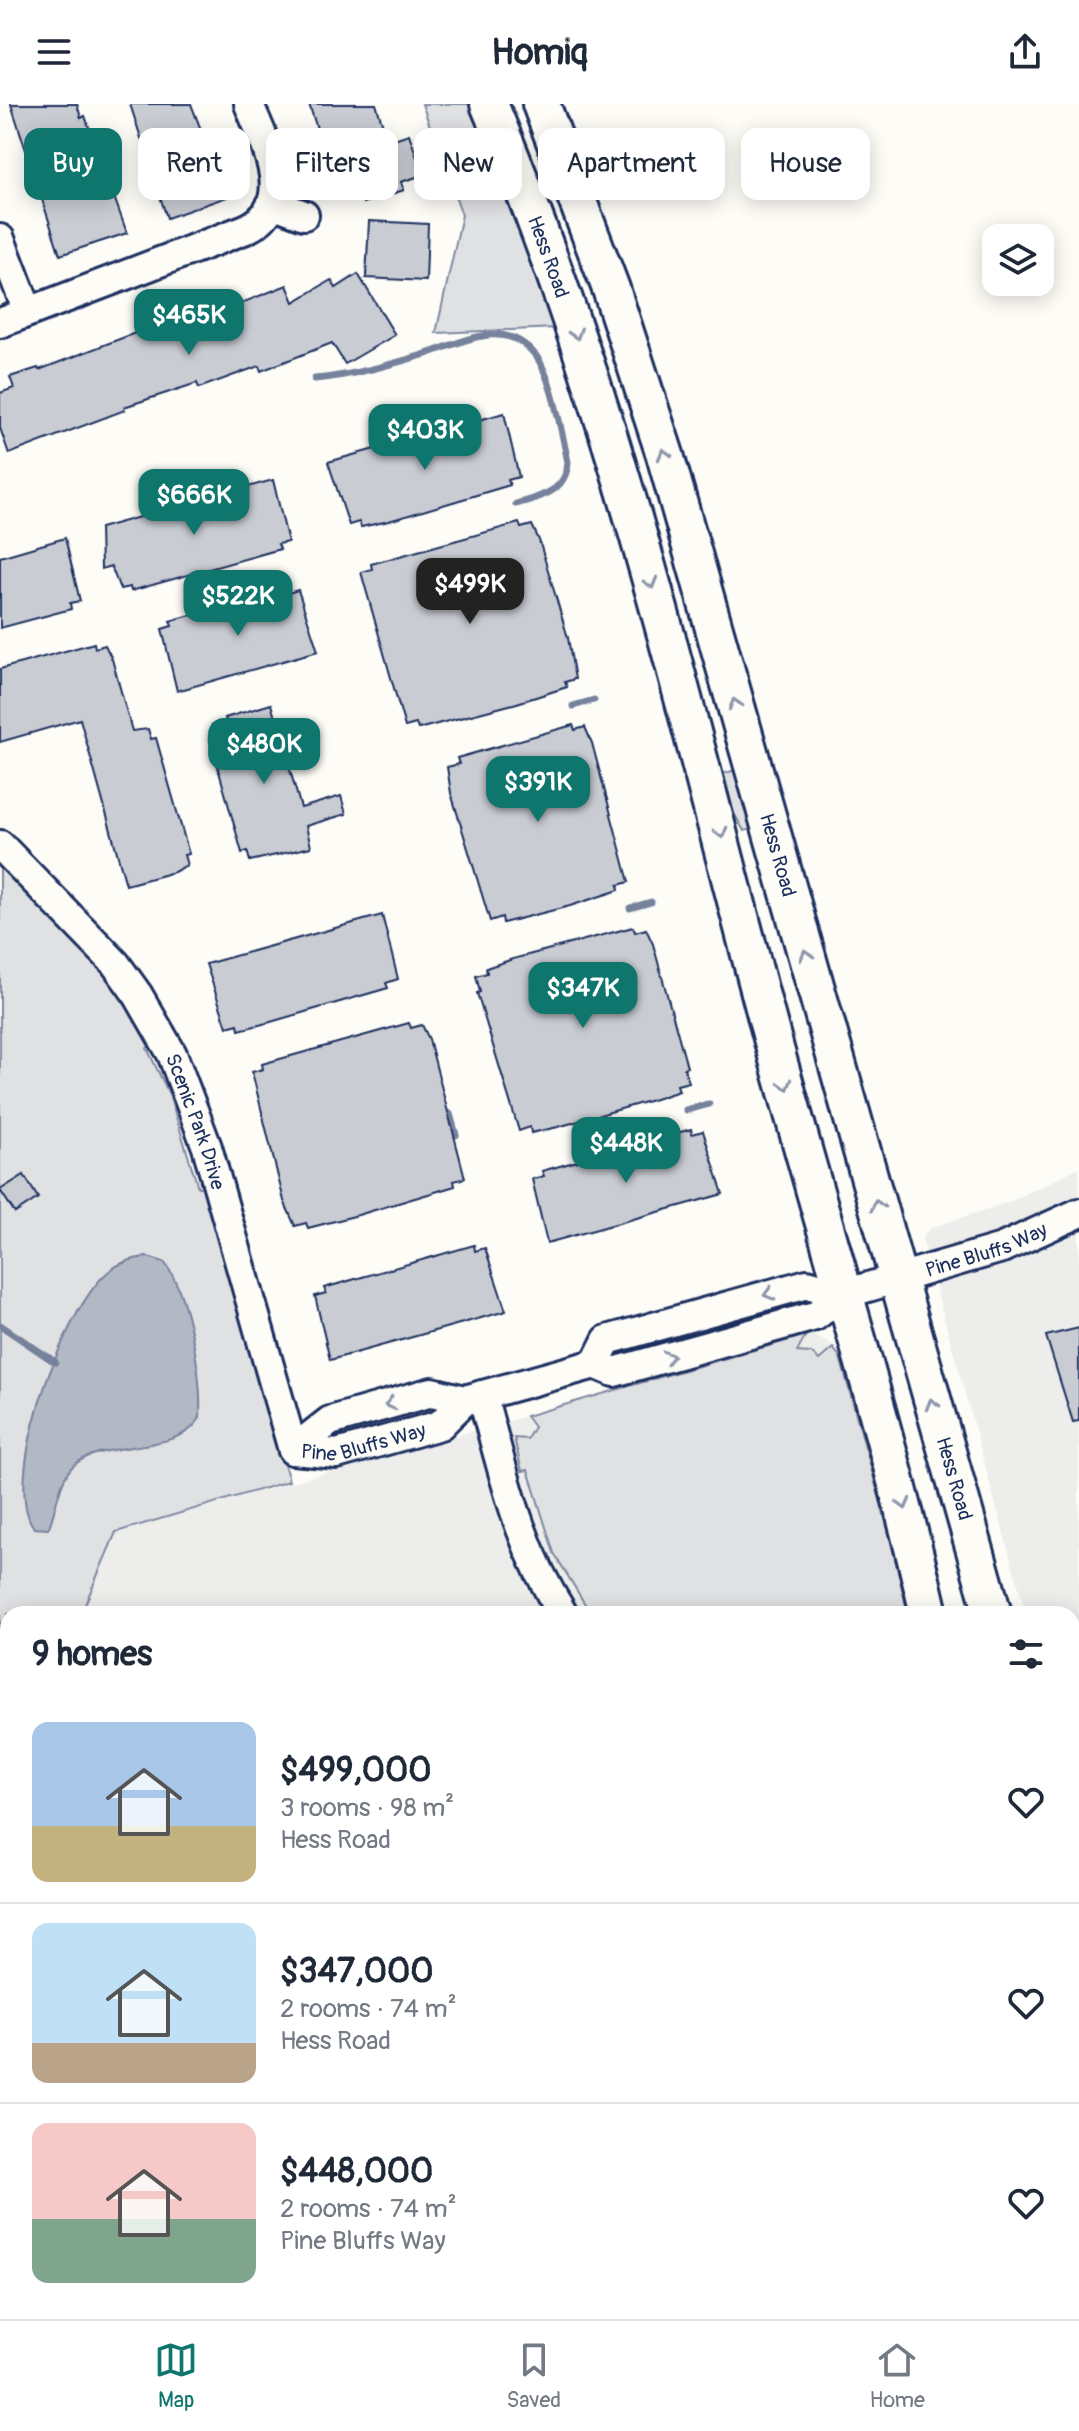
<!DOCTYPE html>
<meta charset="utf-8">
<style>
body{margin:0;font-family:Pangolin,sans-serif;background:#f2f2f3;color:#1f2937;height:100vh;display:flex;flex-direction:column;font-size:30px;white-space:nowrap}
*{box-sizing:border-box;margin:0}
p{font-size:26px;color:#747a83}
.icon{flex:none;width:44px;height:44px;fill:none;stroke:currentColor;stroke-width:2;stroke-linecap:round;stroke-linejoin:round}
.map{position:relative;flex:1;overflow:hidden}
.details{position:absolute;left:0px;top:1502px;width:1080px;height:714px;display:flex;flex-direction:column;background:#fff;border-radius:24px 24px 0 0;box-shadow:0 4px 20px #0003}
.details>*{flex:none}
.guide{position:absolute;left:24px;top:24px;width:1032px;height:72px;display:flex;gap:16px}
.tools{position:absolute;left:982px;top:120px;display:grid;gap:16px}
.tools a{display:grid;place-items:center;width:72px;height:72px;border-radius:16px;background:#fff;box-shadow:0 4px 20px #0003;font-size:40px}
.price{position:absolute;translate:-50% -68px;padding:0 18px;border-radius:16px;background:#0f766e;color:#fff;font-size:26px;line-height:52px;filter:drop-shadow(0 2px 4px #0008)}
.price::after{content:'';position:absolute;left:50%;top:48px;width:24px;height:18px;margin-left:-12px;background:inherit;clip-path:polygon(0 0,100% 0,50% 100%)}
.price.active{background:#222;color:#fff}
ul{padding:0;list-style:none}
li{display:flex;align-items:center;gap:24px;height:200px;padding:0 32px}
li+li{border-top:2px solid #e0e1e3}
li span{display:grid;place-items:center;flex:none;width:224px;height:160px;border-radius:16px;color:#555}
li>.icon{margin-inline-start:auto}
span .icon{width:96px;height:96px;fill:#fffc;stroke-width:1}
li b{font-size:34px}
h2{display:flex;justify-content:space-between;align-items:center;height:96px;padding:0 32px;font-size:34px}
.pill{padding:0 28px;border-radius:16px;background:#fff;box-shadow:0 4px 20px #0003;font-size:28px;line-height:72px}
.pill.active{background:#0f766e;color:#fff}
header{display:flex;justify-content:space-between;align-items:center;height:104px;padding:0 32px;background:#fff;font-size:36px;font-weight:800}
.tab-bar{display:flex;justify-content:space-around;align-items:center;height:112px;border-top:2px solid #e0e1e3;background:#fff;font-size:22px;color:#747a83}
.tab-bar a{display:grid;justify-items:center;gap:4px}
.tab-bar .active{color:#0f766e}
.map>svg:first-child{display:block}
.built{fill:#edeeec}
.green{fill:#e0e1e3;stroke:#7e88a0;stroke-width:2}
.water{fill:#b3b8c5;stroke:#76819c;stroke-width:2}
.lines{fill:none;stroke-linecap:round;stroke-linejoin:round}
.stream{stroke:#76819c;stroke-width:7}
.building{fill:#c9ccd3;stroke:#1b2f5e;stroke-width:2}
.minor-casing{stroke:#1b2f5e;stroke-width:34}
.major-casing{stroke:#1b2f5e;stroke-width:42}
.highway-casing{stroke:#1b2f5e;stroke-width:48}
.minor{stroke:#fdfcf7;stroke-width:28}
.major{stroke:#fdfcf7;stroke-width:36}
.highway{stroke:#fdfcf7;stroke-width:42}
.oneway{stroke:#8c96aa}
.labels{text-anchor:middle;stroke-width:6;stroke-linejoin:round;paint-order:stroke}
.street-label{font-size:20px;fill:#1b2f5e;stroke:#fdfcf7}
</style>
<header><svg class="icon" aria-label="menu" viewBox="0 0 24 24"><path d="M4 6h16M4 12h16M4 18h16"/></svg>Homiq<svg class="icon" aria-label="share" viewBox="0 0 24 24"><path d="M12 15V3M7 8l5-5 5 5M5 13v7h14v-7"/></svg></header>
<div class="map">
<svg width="1079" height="2215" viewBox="0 0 1079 2215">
<rect width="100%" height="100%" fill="#fdfcf7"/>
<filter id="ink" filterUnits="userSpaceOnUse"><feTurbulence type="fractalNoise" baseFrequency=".0125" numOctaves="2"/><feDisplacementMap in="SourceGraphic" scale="16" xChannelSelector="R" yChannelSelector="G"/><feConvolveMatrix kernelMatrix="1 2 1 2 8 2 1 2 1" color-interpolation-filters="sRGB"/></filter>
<g filter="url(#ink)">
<g class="built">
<path d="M1079 1063V1694L1072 1669V1510H1026L922 1134 930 1124 1012 1097Z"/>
<path d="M811 1231 828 1238 840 1253 887 1421 908 1510H81L116 1428Z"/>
<path d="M1072 2101 1079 2125V2215H211L214 2208H1072Z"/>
</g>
<g class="green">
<path d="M422 0H471L558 224 436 229 462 111Z"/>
<path d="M739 665 755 724 744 727 730 702 719 671Z"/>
<path d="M0 759 71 829 113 878 153 940 147 944 169 990 198 1083 204 1082 289 1377 116 1428 81 1510H8V1534L0 1530Z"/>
<path d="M806 1231 797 1248 811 1249 819 1256 833 1244 840 1253 887 1421 908 1510H591L554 1449 528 1366 522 1367 514 1334 527 1335 534 1323 526 1312Z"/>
<path d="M8 1544V1685L4 1696 0 1694V1559Z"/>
<path d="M21 2208H182L179 2215H9Z"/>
</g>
<path class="water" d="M148 1153 164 1158C189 1190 202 1273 200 1313 182 1351 102 1335 74 1361 58 1376 57 1406 48 1425L34 1424C0 1377 63 1206 108 1168 120 1158 133 1154 148 1153Z"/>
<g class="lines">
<g class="stream">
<path d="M315 275C350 272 389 261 423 251 461 240 504 211 536 252 552 273 562 331 568 358 566 388 540 393 516 400"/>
<path d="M573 602 594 596"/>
<path d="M630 804 651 798"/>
<path d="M686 1006 709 1000"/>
<path d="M442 1007 450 1010 456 1031"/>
<path d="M0 1221 55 1258"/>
</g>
</g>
<g class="building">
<path d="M11 0H77L81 14 85 12 127 129 60 151Z"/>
<path d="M130 0H191L227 93 167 114Z"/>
<path d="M309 0H376L388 37 409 30 423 71 401 78 404 86 363 99 344 40 324 46Z"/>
<path d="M369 117 428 120 426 177 366 174Z"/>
<path d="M358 170 395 231 345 260 332 239 261 267 259 262 199 284 197 279 124 303 125 306 9 350 0 324V289L14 284 10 273 38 264 39 266 221 196 224 206 287 181 294 198 331 176 336 184Z"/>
<path d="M504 309 519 373 508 376 510 381 389 417 361 423 359 418 349 421 328 358Z"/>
<path d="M273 376 288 438 278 440 280 445 131 487 130 483 120 485 111 462 101 465 100 424Z"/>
<path d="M519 419 521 424 532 421 539 436 568 534 575 575 565 578 567 583 517 599 418 625 416 620 405 623 361 468 372 465 371 460Z"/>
<path d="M65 434 80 497 70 499 71 505 0 524V453Z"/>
<path d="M287 484 288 489 298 486 318 547 177 587 162 525 172 522 170 517Z"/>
<path d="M94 539 95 544 105 541 112 555 132 627 148 625 151 635 156 634 189 750 184 751 187 761 174 768 126 781 80 615 0 638V565Z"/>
<path d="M271 600 301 704 341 692 346 710 306 722 311 743 250 757 247 747 242 749 209 632 214 630 212 621 226 617 225 614Z"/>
<path d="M573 621 575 626 585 623 592 639 629 778 618 781 619 786 570 802 503 819 502 813 490 817 451 689 447 663 459 660 457 654Z"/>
<path d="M382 811 398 875 386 879 388 884 267 919 239 926 238 920 227 923 206 860Z"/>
<path d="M633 823 635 828 646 825 653 840 687 963 684 964 689 978 677 981 679 987 652 996 558 1023 531 1029 530 1023 519 1027 477 889 480 888 476 872 487 869 486 864 513 855Z"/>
<path d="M409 919 411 924 422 921 429 935 465 1074 454 1077 455 1082 358 1111 308 1124 306 1119 295 1122 284 1097 252 968 263 965 262 960Z"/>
<path d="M691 1025 692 1030 703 1027 723 1090 547 1139 532 1075 544 1072 542 1067Z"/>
<path d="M24 1071 38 1094 15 1109 0 1086Z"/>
<path d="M474 1141 475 1147 485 1144 506 1207 330 1256 315 1192 326 1189 324 1184Z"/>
<path d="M1079 1224V1317L1073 1318 1046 1232Z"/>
</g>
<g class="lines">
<g class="minor-casing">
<g id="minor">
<path d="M272 99 304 111"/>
<path d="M0 135 28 208"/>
<path d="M0 219 246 125C300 100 264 39 249 0"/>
<path id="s1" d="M0 741 115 859 138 891 172 950 207 1043 293 1346"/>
<path d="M595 1260 607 1236 807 1180 844 1190"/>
<path d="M482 1291C505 1373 517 1438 563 1510"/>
<path id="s2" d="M293 1346 337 1350 440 1321 465 1296 595 1260 614 1268 815 1212 844 1190 1002 1144 1079 1109"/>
<path d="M293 1346 330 1317 432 1288 465 1296"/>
<path d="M0 1724 8 1731"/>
<path d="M0 2025 8 2019"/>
<path d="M195 2215 198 2208"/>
</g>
</g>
<g class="major-casing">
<g id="major">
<path id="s3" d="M489 0C614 294 685 607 767 915 820 1114 883 1310 929 1510"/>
<path id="s4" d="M541 0 611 185 665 351 993 1510"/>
<path d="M1072 1777 1079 1801"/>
<path d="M1072 1994 1079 2019"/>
</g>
</g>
<g class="highway-casing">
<path id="highway" d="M1072 2068 1079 2093"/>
</g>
<use href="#minor" class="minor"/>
<use href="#major" class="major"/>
<use href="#highway" class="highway"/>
</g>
<defs><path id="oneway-chevron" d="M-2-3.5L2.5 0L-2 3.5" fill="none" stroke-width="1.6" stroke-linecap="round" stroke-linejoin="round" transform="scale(2)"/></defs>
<g class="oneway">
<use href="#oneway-chevron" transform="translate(576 230) rotate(72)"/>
<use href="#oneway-chevron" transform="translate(664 350) rotate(-106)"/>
<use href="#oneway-chevron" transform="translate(651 479) rotate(74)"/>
<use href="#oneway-chevron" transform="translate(735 600) rotate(-106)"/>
<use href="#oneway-chevron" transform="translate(721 729) rotate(75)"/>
<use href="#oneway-chevron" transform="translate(806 851) rotate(-106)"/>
<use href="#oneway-chevron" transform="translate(786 981) rotate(74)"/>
<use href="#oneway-chevron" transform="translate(877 1101) rotate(-106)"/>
<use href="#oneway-chevron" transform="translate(769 1190) rotate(164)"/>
<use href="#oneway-chevron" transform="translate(669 1253) rotate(-16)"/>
<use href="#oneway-chevron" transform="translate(390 1300) rotate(164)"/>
<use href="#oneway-chevron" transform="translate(932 1300) rotate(-106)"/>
<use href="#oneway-chevron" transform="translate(904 1400) rotate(75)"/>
</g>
</g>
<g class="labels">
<g class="street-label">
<text dy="7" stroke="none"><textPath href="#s3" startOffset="164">Hess Road</textPath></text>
<text dy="7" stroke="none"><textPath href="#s4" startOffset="788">Hess Road</textPath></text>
<text dy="7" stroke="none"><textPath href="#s1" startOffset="344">Scenic Park Drive</textPath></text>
<text dy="7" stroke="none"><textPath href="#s2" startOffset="736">Pine Bluffs Way</textPath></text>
<text dy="7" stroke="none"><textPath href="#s2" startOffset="72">Pine Bluffs Way</textPath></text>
<text dy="7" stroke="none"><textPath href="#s4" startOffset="1436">Hess Road</textPath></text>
</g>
</g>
</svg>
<div class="tools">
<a><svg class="icon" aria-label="layers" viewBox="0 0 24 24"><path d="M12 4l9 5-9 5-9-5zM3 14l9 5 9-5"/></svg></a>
</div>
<b class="price" style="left:189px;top:253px">$465K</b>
<b class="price" style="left:425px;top:368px">$403K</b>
<b class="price" style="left:194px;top:433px">$666K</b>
<b class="price active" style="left:470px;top:522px">$499K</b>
<b class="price" style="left:238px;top:534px">$522K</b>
<b class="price" style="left:264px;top:682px">$480K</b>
<b class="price" style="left:538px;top:720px">$391K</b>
<b class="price" style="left:583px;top:926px">$347K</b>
<b class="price" style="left:626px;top:1081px">$448K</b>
<div class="guide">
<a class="pill active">Buy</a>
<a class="pill">Rent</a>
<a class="pill">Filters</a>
<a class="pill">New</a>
<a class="pill">Apartment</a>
<a class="pill">House</a>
</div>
<section class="details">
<h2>9 homes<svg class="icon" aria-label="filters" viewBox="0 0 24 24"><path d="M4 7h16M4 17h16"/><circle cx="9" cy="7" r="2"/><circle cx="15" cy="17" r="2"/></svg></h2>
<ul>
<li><span style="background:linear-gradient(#a9c7e8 65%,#c2b280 0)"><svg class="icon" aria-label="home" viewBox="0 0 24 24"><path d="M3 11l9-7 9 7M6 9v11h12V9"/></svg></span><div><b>$499,000</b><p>3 rooms · 98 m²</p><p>Hess Road</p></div><svg class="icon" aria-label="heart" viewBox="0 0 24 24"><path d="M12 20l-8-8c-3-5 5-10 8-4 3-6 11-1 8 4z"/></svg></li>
<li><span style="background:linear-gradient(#bfe0f5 75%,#b9a48a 0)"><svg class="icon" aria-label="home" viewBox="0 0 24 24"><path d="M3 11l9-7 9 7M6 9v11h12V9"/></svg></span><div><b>$347,000</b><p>2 rooms · 74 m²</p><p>Hess Road</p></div><svg class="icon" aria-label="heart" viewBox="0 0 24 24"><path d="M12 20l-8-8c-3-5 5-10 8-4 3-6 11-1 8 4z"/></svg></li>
<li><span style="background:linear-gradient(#f6c9c9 60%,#7fa58c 0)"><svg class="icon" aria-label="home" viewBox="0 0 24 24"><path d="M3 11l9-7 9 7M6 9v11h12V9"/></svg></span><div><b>$448,000</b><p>2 rooms · 74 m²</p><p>Pine Bluffs Way</p></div><svg class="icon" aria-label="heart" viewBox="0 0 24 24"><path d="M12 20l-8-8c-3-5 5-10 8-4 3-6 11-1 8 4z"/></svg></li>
</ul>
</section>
</div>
<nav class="tab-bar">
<a class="active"><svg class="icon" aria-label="map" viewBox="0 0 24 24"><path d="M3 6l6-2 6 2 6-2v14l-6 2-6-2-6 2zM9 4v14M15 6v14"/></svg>Map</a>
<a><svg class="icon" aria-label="saved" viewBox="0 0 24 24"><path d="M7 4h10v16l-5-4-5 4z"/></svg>Saved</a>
<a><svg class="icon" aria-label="home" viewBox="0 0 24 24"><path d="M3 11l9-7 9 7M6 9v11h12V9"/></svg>Home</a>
</nav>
